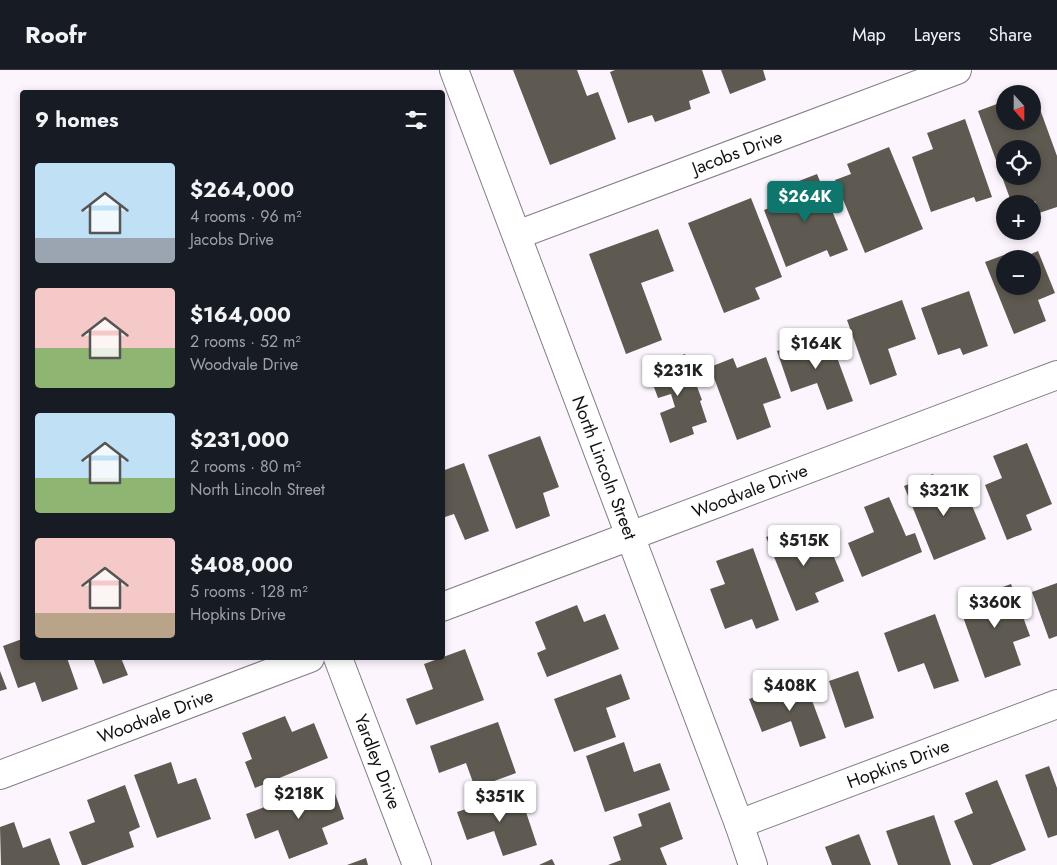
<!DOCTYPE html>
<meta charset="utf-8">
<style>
body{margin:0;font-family:Jost,sans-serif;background:#242831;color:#f1f3f6;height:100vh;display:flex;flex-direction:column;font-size:19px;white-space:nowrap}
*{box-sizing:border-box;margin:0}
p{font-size:16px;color:#9ea1a6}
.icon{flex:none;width:28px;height:28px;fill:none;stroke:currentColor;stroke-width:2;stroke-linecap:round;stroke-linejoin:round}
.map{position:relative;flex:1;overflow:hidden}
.drawer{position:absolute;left:20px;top:20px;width:425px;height:570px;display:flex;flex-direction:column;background:#171b24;border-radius:5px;box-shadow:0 2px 8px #0003}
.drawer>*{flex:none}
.needle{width:32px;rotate:159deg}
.buttons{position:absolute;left:996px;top:15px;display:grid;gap:10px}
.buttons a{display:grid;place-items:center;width:45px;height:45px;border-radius:50%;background:#171b24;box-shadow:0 2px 8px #0003;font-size:25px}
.price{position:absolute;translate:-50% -42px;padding:0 11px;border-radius:5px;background:#fff;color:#222;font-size:16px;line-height:32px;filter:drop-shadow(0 1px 2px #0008)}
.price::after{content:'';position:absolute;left:50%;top:30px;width:15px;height:11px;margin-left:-8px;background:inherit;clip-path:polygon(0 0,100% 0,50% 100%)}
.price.on{background:#0f766e;color:#fff}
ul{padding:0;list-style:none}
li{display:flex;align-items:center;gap:15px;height:125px;padding:0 15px}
li span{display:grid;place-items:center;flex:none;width:140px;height:100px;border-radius:5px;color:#555}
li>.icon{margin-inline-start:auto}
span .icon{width:60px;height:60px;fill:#fffc;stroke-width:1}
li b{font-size:21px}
h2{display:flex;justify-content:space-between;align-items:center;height:60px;padding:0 15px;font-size:21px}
header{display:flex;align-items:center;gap:30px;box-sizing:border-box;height:70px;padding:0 25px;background:#171b24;border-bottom:1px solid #363941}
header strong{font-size:24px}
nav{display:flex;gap:28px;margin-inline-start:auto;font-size:18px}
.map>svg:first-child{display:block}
.building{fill:#5e5a51;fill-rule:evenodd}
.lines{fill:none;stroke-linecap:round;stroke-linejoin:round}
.minor-casing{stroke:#837d85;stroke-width:30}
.minor{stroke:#fff;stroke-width:28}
.labels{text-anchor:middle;stroke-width:5;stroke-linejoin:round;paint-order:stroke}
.street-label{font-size:18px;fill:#121013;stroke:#fff}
</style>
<header>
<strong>Roofr</strong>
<nav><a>Map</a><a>Layers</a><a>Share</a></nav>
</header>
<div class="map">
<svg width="1057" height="795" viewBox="0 0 1057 795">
<rect width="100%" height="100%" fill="#fcf5fe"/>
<g class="building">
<path d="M513 0H577L587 26 598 22 616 69 550 95Z"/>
<path d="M615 0H702L710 23 689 31 691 39 655 52 652 45 628 53 610 2Z"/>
<path d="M721 0H763L766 10 730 24Z"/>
<path d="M1033 20 1057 86V137L1039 143 1035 131 1027 134H1012L978 41 1005 31V51H1032V24H1025ZM1005 79H1032V106H1005Z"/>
<path d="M965 49 992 127 976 132 974 127 931 142 912 87 933 79 927 63Z"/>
<path d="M889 77 923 159 865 183 835 110 851 104 847 94Z"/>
<path d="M817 104 848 180 830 187 827 180 786 197 764 140 786 131 781 118Z"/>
<path d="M751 128 782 207 755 218 760 229 724 243 688 153Z"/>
<path d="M658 159 674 201 641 213 662 270 626 284 589 184Z"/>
<path d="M1038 181 1055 223 1038 230 1046 251 1014 264 985 192 1012 182 1015 189H1005V216H1032V189H1019Z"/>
<path d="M969 221 988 276 963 285 960 278 938 285 921 238Z"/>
<path d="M902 230 916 269 888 279 897 305 870 315 847 250Z"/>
<path d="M828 263 853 331 827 340 817 313 791 322 777 281Z"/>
<path d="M685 284 702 330 700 331 707 352 692 357 694 364 670 373 660 343 675 337 671 324 658 328 647 298Z"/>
<path d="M766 287 781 328 763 334 771 357 737 370 710 297 733 288 737 298Z"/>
<path d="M540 366 559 417 543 423 550 446 516 459 488 385Z"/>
<path d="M1027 373 1052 434 1026 445 1032 460 1007 470 985 415 1002 408 993 386Z"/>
<path d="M464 393 489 461 465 470 454 444 442 448V401Z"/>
<path d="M933 404 941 423 963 414 986 469 934 490 904 416Z"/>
<path d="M889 427 906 466 915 463 922 482 862 507 848 473 874 462 864 437Z"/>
<path d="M795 456 803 477 826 468 844 511 815 523 819 532 796 541 766 467Z"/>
<path d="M753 478 779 550 756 559 752 549 725 559 710 519 725 514 716 491Z"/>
<path d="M1057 513V566L1049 569 1032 522Z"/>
<path d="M1011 514 1030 566 1013 572 1021 595 985 608 958 533Z"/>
<path d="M577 535 584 552 605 544 619 579 547 607 537 583 546 579 535 552Z"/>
<path d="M935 544 959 611 934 619 924 593 898 602 884 563Z"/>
<path d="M22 569V588H67L78 619 42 632 35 612 18 618 3 576Z"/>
<path d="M465 579 484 630 416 655 406 629 433 619 424 594Z"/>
<path d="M93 588H121L128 605 103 614Z"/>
<path d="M0 601 7 619 0 621Z"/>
<path d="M858 601 874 648 845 658 829 611Z"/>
<path d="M621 604 630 629 606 638 616 667 574 682 554 629Z"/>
<path d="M804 609 826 668 800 677 791 651 762 662 749 629Z"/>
<path d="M285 646 292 662 314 653 328 688 255 718 245 692 252 689 242 663Z"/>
<path d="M498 652 516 703 475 718 466 693 439 703 430 676Z"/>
<path d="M624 672 634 702 660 693 670 720 605 742 586 686Z"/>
<path d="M171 692 178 714 196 708 211 749 157 768 134 705Z"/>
<path d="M1049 696 1057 718V765L1048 768 1025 705Z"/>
<path d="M997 710 1026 780 990 795H973L954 751 973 743 965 723Z"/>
<path d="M331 712 344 749 322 758 328 774 289 789 278 760 255 769 246 744Z"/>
<path d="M125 715 140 757 129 762 134 777 86 795H82L69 762 95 752 87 730Z"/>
<path d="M519 721 537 775 503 786 494 761 467 770 457 742Z"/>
<path d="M670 732 683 769 660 778 667 795H608L621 790 613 767 642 756 638 744Z"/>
<path d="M934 745 951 795H898L886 761Z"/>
<path d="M14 752 23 778 50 768 60 795H1L0 757Z"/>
<path d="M859 764 871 795H832L825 777Z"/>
<path d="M366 788 368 795H347Z"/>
<path d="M552 789 555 795H539Z"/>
</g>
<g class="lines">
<g class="minor-casing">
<g id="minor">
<path id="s1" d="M454 0 739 754 753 795"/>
<path id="s2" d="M517 165 957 0"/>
<path id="s3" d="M442 537 1057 305"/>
<path id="s4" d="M338 588 417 795"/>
<path id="s5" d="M0 705 310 588"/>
<path id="s6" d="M739 754 1057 634"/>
</g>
</g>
<use href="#minor" class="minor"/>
</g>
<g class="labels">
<g class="street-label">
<text dy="6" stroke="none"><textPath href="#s2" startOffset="235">Jacobs Drive</textPath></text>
<text dy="6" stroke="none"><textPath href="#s1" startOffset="425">North Lincoln Street</textPath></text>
<text dy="6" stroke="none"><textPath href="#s3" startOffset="329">Woodvale Drive</textPath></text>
<text dy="6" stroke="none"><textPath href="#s5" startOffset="166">Woodvale Drive</textPath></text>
<text dy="6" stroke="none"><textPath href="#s4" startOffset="111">Yardley Drive</textPath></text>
<text dy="6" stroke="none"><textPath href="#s6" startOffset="170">Hopkins Drive</textPath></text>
</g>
</g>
</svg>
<div class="buttons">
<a><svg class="needle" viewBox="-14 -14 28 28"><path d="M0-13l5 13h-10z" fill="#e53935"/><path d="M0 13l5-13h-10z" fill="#9ea1a6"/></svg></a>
<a><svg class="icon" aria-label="locate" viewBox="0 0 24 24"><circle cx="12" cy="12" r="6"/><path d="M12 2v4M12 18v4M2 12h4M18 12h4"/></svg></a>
<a>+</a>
<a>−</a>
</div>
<b class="price on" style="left:805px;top:153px">$264K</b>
<b class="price" style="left:816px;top:300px">$164K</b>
<b class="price" style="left:678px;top:327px">$231K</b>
<b class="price" style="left:944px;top:447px">$321K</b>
<b class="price" style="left:804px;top:497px">$515K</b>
<b class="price" style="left:995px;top:559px">$360K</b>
<b class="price" style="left:790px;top:642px">$408K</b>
<b class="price" style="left:299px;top:750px">$218K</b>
<b class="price" style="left:500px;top:753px">$351K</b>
<section class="drawer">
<h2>9 homes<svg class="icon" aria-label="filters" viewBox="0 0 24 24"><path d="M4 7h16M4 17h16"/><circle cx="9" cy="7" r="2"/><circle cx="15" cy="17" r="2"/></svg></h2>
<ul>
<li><span style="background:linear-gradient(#bfe0f5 75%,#9aa5b1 0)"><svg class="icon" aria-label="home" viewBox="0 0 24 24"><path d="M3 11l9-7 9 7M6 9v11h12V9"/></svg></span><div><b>$264,000</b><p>4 rooms · 96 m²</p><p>Jacobs Drive</p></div></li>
<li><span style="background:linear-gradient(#f6c9c9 60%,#8fb573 0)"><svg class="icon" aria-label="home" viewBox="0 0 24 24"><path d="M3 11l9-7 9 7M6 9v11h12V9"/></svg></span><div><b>$164,000</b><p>2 rooms · 52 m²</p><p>Woodvale Drive</p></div></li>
<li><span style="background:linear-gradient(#bfe0f5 65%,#8fb573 0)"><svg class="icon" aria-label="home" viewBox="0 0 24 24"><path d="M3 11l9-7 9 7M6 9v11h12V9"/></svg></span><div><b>$231,000</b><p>2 rooms · 80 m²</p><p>North Lincoln Street</p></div></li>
<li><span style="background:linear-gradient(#f6c9c9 75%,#b9a48a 0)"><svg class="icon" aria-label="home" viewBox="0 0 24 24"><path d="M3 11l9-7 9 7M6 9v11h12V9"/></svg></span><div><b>$408,000</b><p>5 rooms · 128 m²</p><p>Hopkins Drive</p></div></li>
</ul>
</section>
</div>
